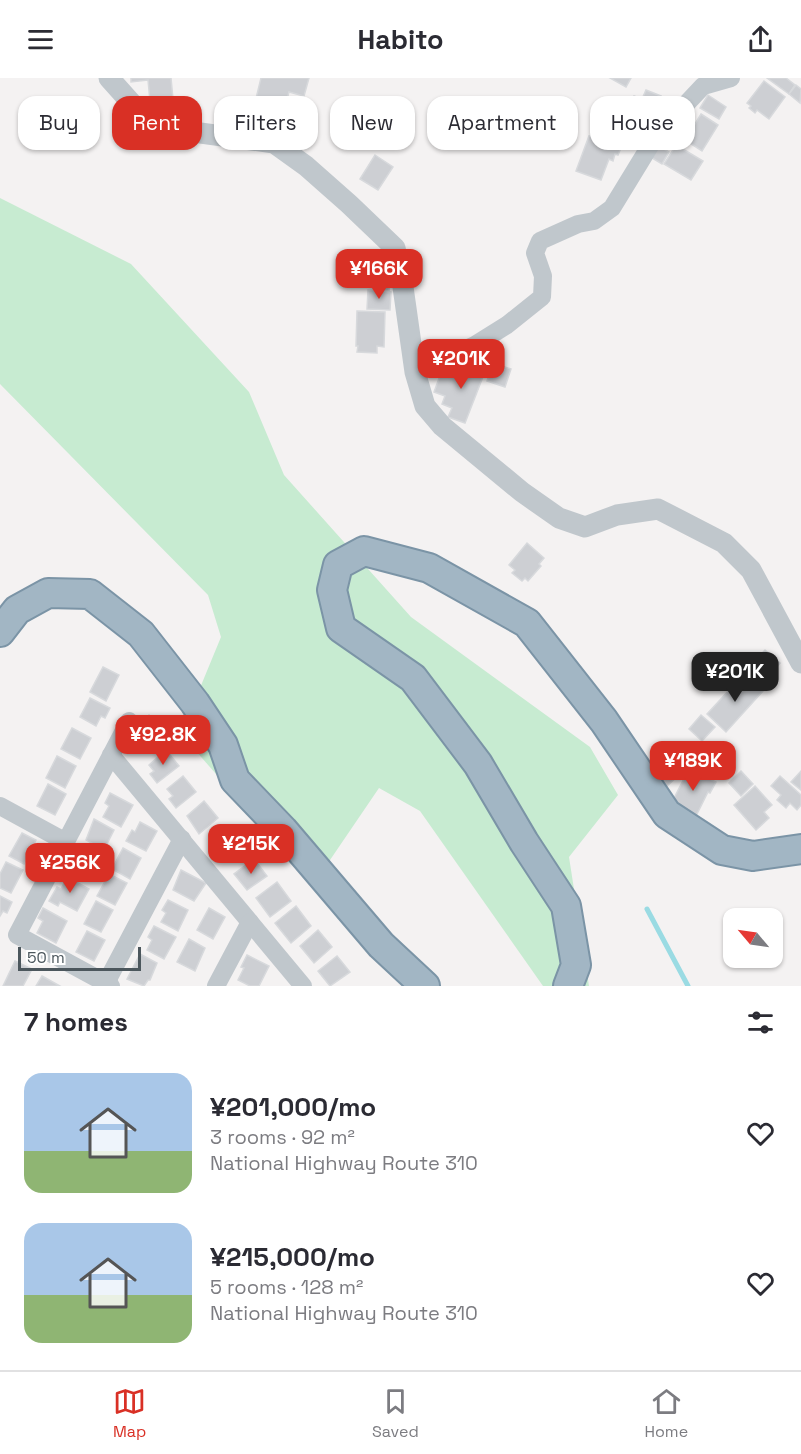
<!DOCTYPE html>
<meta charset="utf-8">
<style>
body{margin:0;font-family:"Space Grotesk",sans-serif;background:#f7f7f7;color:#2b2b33;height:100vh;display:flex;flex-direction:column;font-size:22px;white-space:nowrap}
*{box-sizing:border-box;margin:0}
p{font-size:20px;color:#7c7c81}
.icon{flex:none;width:33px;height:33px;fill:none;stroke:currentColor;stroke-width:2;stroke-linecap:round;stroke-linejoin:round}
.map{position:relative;height:908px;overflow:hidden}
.panel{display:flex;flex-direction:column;background:#fff;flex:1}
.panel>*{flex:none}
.guide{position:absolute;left:18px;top:18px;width:765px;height:54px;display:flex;gap:12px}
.needle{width:39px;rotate:299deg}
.tools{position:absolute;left:723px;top:830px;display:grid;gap:12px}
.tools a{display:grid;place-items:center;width:60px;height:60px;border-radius:12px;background:#fff;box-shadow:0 2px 4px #0004;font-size:30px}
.scale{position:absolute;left:18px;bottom:15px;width:123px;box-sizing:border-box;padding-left:6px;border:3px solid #4c575d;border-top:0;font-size:16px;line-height:21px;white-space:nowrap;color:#4c575d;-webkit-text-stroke:4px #fff;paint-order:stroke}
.price{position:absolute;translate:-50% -51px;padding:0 14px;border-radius:12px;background:#d93025;color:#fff;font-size:20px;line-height:39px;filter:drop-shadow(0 2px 3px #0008)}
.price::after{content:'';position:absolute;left:50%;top:36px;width:18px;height:14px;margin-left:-9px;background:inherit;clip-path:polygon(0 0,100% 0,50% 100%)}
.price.selected{background:#222;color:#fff}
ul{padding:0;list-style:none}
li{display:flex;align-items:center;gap:18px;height:150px;padding:0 24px}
li span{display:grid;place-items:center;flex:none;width:168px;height:120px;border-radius:18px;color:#555}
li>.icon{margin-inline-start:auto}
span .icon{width:72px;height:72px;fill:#fffc;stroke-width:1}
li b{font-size:26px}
h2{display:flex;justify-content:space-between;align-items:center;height:72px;padding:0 24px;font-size:26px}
.pill{padding:0 21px;border-radius:18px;background:#fff;box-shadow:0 2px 4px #0004;font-size:21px;line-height:54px}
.pill.selected{background:#d93025;color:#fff}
header{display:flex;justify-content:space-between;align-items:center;height:78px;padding:0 24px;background:#fff;font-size:27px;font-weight:700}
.dock{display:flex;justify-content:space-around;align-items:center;height:84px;border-top:2px solid #e1e1e2;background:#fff;font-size:16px;color:#7c7c81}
.dock a{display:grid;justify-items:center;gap:3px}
.dock .selected{color:#d93025}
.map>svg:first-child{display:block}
.green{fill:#c7ebd1}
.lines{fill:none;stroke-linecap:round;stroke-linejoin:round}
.stream{stroke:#9adbe3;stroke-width:5}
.building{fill:#cdcfd3;stroke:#d7d9dc;stroke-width:1.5}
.trunk-casing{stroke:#7b94a6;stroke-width:32}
.minor{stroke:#c0c7cc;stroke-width:18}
.tertiary{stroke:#c0c7cc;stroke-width:21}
.trunk{stroke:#a2b6c4;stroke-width:28}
</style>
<header><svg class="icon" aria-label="menu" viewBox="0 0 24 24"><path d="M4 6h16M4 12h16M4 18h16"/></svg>Habito<svg class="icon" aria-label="share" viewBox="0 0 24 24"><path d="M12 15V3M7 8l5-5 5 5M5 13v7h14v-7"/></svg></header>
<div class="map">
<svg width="801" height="908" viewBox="0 0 801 908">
<rect width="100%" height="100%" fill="#f4f2f2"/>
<path class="green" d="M0 120 131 186 249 314 284 397 411 539 590 669 618 717 569 779 589 908H543L420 733 379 710 313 807 181 656 221 559 208 517 0 306Z"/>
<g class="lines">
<path class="stream" d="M647 831 688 908"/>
</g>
<g class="building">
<path d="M131 0H171L173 21 150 23 148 2 131 4Z"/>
<path d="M261 0H309L304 18 289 14 279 52 250 45Z"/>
<path d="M610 0H631L626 9Z"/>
<path d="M767 0H786L795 7 789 16Z"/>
<path d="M764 3 785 19 769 41 757 32 755 35 749 30 751 28 747 25Z"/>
<path d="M796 7 801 11 800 25 789 16Z"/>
<path d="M646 12 661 18 656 28 664 31 657 48 627 35 634 18 642 21Z"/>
<path d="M708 17 726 29 719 41 700 30Z"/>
<path d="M612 33 650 49 642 67 604 51Z"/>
<path d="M701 36 718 47 702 73 685 62Z"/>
<path d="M595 54 623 65 618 77 615 76 613 83 609 81 601 102 576 93 589 58 593 59Z"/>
<path d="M654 65 669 74 662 86 647 77Z"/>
<path d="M676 67 703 83 691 102 664 86Z"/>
<path d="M375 77 393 89 378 112 360 101Z"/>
<path d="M375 195 390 196 389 213 374 212Z"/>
<path d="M368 212 391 214 390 232 367 231Z"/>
<path d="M357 233 385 234 384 269 377 268V275L357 274 358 268H356Z"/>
<path d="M467 284 486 291 465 345 448 339 452 330 442 326 445 318 434 314 441 295 454 299 457 292 464 294Z"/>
<path d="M493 285 511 291 505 309 487 303Z"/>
<path d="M527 465 544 480 539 486 541 488 528 503 525 500 522 503 512 495 515 492 509 487Z"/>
<path d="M765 572 780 585 761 607 746 593Z"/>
<path d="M103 589 119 597 106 623 90 614Z"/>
<path d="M744 596 763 613 726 654 707 636Z"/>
<path d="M90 620 110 630 105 640 101 638 96 648 80 639Z"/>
<path d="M149 637 163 654 144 670 132 657 143 648 140 645Z"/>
<path d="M701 637 715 649 702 663 689 651Z"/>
<path d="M72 650 91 660 80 681 61 671Z"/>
<path d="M700 668 730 683 723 697 693 682Z"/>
<path d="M166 672 179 688 157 705 150 696 154 693 149 687Z"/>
<path d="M57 678 76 688 65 710 46 700Z"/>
<path d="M670 683 681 695 666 709 670 714 666 718 650 701Z"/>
<path d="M689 691 716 704 710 715 708 714 696 738 671 726Z"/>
<path d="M741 693 753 706 741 718 729 705Z"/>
<path d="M801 693V712L791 704Z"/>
<path d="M183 698 196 714 176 730 169 721 173 718 167 711Z"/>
<path d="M780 698 801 717V727L797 732 790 725 786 730 777 722 781 717 771 708Z"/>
<path d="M48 706 66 716 55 737 37 728Z"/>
<path d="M755 708 772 727 764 734 769 740 756 752 734 727Z"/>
<path d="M110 715 133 727 121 749 103 739 109 728 105 725Z"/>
<path d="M204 723 218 740 199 756 187 738Z"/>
<path d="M94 741 114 752 104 772 86 762Z"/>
<path d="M140 744 157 753 146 773 126 763 132 752 135 754Z"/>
<path d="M231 748 247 767 226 784 214 769 224 760 221 756Z"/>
<path d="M22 755 36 762 24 786 9 778Z"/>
<path d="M80 769 101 780 90 800 74 792 79 783 74 780Z"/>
<path d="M123 770 141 780 130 801 112 791Z"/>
<path d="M254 781 267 798 247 812 234 796Z"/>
<path d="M6 784 23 792 11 815 0 810V796Z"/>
<path d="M181 792 206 805 194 823 173 812Z"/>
<path d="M109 796 127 805 115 827 97 818Z"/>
<path d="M67 799 89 811 77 833 60 824 58 828 49 823 57 809 61 811Z"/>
<path d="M277 804 291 823 270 839 256 820Z"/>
<path d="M0 818 12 824 7 835 3 833 0 838Z"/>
<path d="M168 822 188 832 178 853 161 844 166 835 162 832Z"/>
<path d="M96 823 113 832 101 854 84 846Z"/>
<path d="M296 828 311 848 291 865 275 845Z"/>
<path d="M43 830 67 843 56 865 37 855 43 843 38 840Z"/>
<path d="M209 830 225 839 213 861 197 852Z"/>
<path d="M154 848 176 859 164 881 147 872 152 862 148 859Z"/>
<path d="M318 852 332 869 314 885 300 868Z"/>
<path d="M87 853 105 862 94 883 76 874Z"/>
<path d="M189 861 205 870 195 893 177 884Z"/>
<path d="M140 876 157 885 150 902H148L144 908 127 901Z"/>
<path d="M247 877 269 888 259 908H250L238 902 244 890 241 889Z"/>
<path d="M337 878 350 894 330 908 318 893Z"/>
<path d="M15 883 32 891 23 908H3Z"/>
<path d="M42 898 60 908H36Z"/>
</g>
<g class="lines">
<g class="trunk-casing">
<g id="trunk">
<path d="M0 554 17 532 48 515 90 516 141 556 195 625 223 667 235 702 283 752 381 867 425 908"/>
<path d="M568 908 576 887 566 828 524 764 478 686 413 600 341 550 332 512 338 487 364 473 429 490 527 545 604 643 667 736 722 772 753 778 801 771"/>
</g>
</g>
<g class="minor">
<path d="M415 294 475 267 507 247 542 219 543 198 535 175 540 163 578 146 594 143 612 130 656 58 703 8 731 0"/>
<path d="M111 677 303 908"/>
<path d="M0 728 66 764"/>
<path d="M106 905 182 761"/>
<path d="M111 908 17 857 129 643"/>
<path d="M216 908 250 844"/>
</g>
<path class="tertiary" d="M109 0 134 28 164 50 274 65 306 88 349 126 395 170 402 202 415 294 425 328 442 348 522 414 559 440 585 449 617 437 658 431 724 465 751 492 801 585"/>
<use href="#trunk" class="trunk"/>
</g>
</svg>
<div class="tools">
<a><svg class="needle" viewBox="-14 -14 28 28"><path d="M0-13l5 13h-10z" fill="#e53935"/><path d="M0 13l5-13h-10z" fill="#7c7c81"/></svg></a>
</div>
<div class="scale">50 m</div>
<b class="price" style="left:379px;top:222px">¥166K</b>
<b class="price" style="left:461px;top:312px">¥201K</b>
<b class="price selected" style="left:735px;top:625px">¥201K</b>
<b class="price" style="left:163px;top:688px">¥92.8K</b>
<b class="price" style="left:693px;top:714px">¥189K</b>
<b class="price" style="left:251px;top:797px">¥215K</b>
<b class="price" style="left:70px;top:816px">¥256K</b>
<div class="guide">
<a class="pill">Buy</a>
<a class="pill selected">Rent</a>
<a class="pill">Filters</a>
<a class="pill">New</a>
<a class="pill">Apartment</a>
<a class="pill">House</a>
</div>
</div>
<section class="panel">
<h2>7 homes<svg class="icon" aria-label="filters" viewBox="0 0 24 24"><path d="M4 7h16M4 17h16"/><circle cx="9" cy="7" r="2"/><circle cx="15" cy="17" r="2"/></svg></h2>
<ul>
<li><span style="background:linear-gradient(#a9c7e8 65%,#8fb573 0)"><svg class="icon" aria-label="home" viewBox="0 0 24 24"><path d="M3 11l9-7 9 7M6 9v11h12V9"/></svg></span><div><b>¥201,000/mo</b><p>3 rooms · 92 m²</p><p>National Highway Route 310</p></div><svg class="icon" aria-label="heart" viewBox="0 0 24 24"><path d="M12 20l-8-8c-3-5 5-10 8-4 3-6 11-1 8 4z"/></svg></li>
<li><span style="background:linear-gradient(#a9c7e8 60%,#8fb573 0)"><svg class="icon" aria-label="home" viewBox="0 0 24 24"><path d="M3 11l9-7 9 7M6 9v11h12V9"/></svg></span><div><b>¥215,000/mo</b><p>5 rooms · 128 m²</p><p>National Highway Route 310</p></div><svg class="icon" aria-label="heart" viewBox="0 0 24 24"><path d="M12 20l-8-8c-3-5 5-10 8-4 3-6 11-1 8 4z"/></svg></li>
</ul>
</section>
<nav class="dock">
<a class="selected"><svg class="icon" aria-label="map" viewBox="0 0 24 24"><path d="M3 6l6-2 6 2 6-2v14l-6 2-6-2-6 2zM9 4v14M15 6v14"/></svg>Map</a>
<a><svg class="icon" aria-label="saved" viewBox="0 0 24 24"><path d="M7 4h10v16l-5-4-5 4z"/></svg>Saved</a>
<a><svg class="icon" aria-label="home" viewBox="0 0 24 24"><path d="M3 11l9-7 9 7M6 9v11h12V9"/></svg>Home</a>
</nav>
